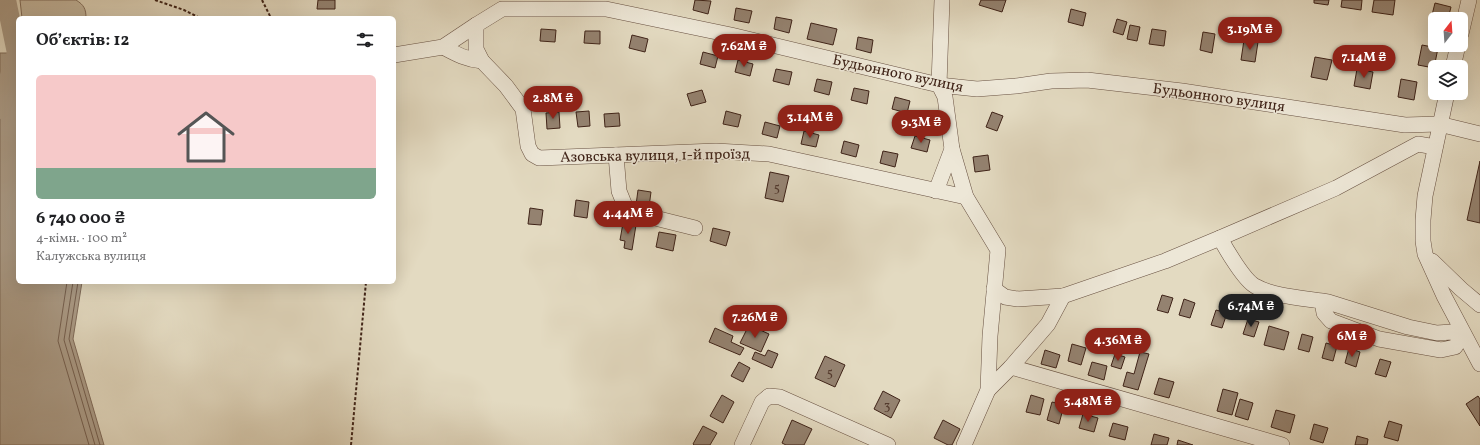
<!DOCTYPE html>
<html lang="uk">
<meta charset="utf-8">
<style>
body{margin:0;font-family:Vollkorn,serif;background:#f2f2f2;color:#202124;height:100vh;display:flex;flex-direction:column;font-size:15px;white-space:nowrap}
*{box-sizing:border-box;margin:0}
p{font-size:13px;color:#757577}
.icon{flex:none;width:22px;height:22px;fill:none;stroke:currentColor;stroke-width:2;stroke-linecap:round;stroke-linejoin:round}
.map{position:relative;flex:1;overflow:hidden}
.side{position:absolute;left:16px;top:16px;width:380px;height:268px;display:flex;flex-direction:column;background:#fff;border-radius:6px;box-shadow:0 4px 16px #0002}
.side>*{flex:none}
.needle{width:26px;rotate:17deg}
.controls{position:absolute;left:1428px;top:12px;display:grid;gap:8px}
.controls a{display:grid;place-items:center;width:40px;height:40px;border-radius:6px;background:#fff;box-shadow:0 4px 16px #0002;font-size:20px}
.price{position:absolute;translate:-50% -34px;padding:0 9px;border-radius:14px;background:#8f2418;color:#fff;font-size:13px;line-height:26px;filter:drop-shadow(0 1px 2px #0008)}
.price::after{content:'';position:absolute;left:50%;top:24px;width:12px;height:9px;margin-left:-6px;background:inherit;clip-path:polygon(0 0,100% 0,50% 100%)}
.price.on{background:#222;color:#fff}
ul{padding:0;list-style:none}
li{display:grid;align-content:center;gap:8px;height:212px;padding:0 20px}
li span{display:grid;place-items:center;height:124px;border-radius:6px;color:#555}
li>.icon{margin-inline-start:auto}
span .icon{width:72px;height:72px;fill:#fffc;stroke-width:1}
li b{font-size:17px}
h2{display:flex;justify-content:space-between;align-items:center;height:48px;padding:0 20px;font-size:17px}
.map>svg:first-child{display:block}
.green{fill:#c7bba4;stroke:#836f5e}
.water{fill:#ab9c88;stroke:#806c5b}
.lines{fill:none;stroke-linecap:round;stroke-linejoin:round}
.shore{stroke:#756050;stroke-width:1}
.river{stroke:#ab9c88;stroke-width:20}
.building{fill:#948270;stroke:#3f2318}
.minor-casing{stroke:#685142;stroke-width:16}
.path{stroke:#3f2318;stroke-width:2;stroke-dasharray:3 2;stroke-linecap:butt}
.minor{stroke:#ede7d7;stroke-width:15}
.labels{text-anchor:middle;stroke-width:3;stroke-linejoin:round;paint-order:stroke}
.number-label{font-size:13px;fill:#543b2e}
.street-label{font-size:15px;fill:#3f2318;stroke:#ede7d7}
</style>
<div class="map">
<svg width="1480" height="445" viewBox="0 0 1480 445">
<rect width="100%" height="100%" fill="#e3dac1"/>
<filter id="stains"><feTurbulence type="fractalNoise" baseFrequency=".005" numOctaves="4"/><feColorMatrix values="0 0 0 0 .2 0 0 0 0 .09 0 0 0 0 .02 0 0 0 .5 -.17"/></filter>
<radialGradient id="worn" r=".72"><stop offset=".6" stop-color="#630" stop-opacity="0"/><stop offset="1" stop-color="#630" stop-opacity=".3"/></radialGradient>
<path class="green" d="M20 0H76C84 5 86 9 86 18H22Z"/>
<path class="water" d="M0 53H18V282H82L73 339 104 445H0Z"/>
<g class="lines">
<g class="shore">
<path d="M67 282 58 341 89 445"/>
<path d="M73 282 64 340 95 445"/>
<path d="M78 282 69 339 100 445"/>
</g>
<path class="river" d="M0 109 17 53 6 0"/>
</g>
<g class="building">
<path d="M318 0H335V9H317Z"/>
<path d="M695 0 711 1 708 14 693 10Z"/>
<path d="M981 0H1006L1002 12 979 5Z"/>
<path d="M1314 0H1329L1328 5 1314 3Z"/>
<path d="M1342 0H1362L1361 10 1341 7Z"/>
<path d="M1374 0H1395L1393 15 1372 12Z"/>
<path d="M1435 3 1451 7 1448 19H1435V24L1430 23Z"/>
<path d="M736 8 752 11 749 23 734 20Z"/>
<path d="M1071 9 1086 13 1083 26 1068 22Z"/>
<path d="M776 17 792 20 789 33 774 29Z"/>
<path d="M1117 19 1127 22 1123 35 1113 32Z"/>
<path d="M811 23 837 29 833 45 807 39Z"/>
<path d="M1130 25 1140 27 1137 41 1127 39Z"/>
<path d="M541 29 556 30 555 42 540 41Z"/>
<path d="M1152 29 1166 31 1164 46 1149 44Z"/>
<path d="M585 31H600V44L584 43Z"/>
<path d="M1203 32 1215 34 1212 53 1200 50Z"/>
<path d="M632 35 648 39 645 52 629 48Z"/>
<path d="M858 37 873 40 871 53 856 49Z"/>
<path d="M1244 40 1258 42 1255 62 1241 60Z"/>
<path d="M1422 45 1438 48 1434 68 1418 65Z"/>
<path d="M703 52 718 56 715 68 700 64Z"/>
<path d="M1315 57 1332 60 1327 80 1311 77Z"/>
<path d="M738 60 753 64 750 76 735 72Z"/>
<path d="M776 69 792 72 789 85 773 81Z"/>
<path d="M1357 69 1373 72 1370 89 1354 86Z"/>
<path d="M817 79 832 82 829 95 814 91Z"/>
<path d="M1401 79 1417 82 1414 100 1398 97Z"/>
<path d="M854 88 869 91 867 104 851 100Z"/>
<path d="M702 90 706 102 691 106 687 94Z"/>
<path d="M895 97 910 101 907 113 892 109Z"/>
<path d="M589 111 590 126 578 127 576 112Z"/>
<path d="M726 111 741 115 738 127 723 124Z"/>
<path d="M559 112 560 128 547 129 546 113Z"/>
<path d="M992 112 1003 116 997 131 986 127Z"/>
<path d="M619 113 620 126 605 127 604 114Z"/>
<path d="M765 122 780 126 777 138 762 134Z"/>
<path d="M804 131 819 135 816 147 801 144Z"/>
<path d="M915 136 930 140 927 152 911 148Z"/>
<path d="M844 141 859 145 856 157 841 153Z"/>
<path d="M883 151 898 154 895 167 880 163Z"/>
<path d="M988 155 990 170 975 172 973 157Z"/>
<path d="M1480 161V223L1467 220Z"/>
<path d="M770 172 789 176 783 202 765 198Z"/>
<path d="M638 190 651 192 649 207 636 205Z"/>
<path d="M576 200 589 202 587 218 574 216Z"/>
<path d="M607 203 618 204 617 219 606 218Z"/>
<path d="M530 208 543 210 541 225 528 224Z"/>
<path d="M623 223 636 225 632 250 624 248 625 241 620 240Z"/>
<path d="M713 228 730 232 726 246 710 241Z"/>
<path d="M659 232 676 235 673 251 656 247Z"/>
<path d="M1162 295 1173 298 1168 313 1157 310Z"/>
<path d="M1184 299 1195 303 1190 318 1179 315Z"/>
<path d="M1216 310 1227 313 1222 328 1211 325Z"/>
<path d="M1248 319 1259 322 1254 337 1243 334Z"/>
<path d="M749 325 769 334 761 352 740 343Z"/>
<path d="M1269 326 1289 332 1284 350 1264 345Z"/>
<path d="M715 328 733 336 731 342 744 348 740 355 709 342Z"/>
<path d="M1302 334 1313 337 1309 352 1298 349Z"/>
<path d="M1326 343 1337 346 1333 361 1322 358Z"/>
<path d="M1072 344 1086 348 1081 365 1068 361Z"/>
<path d="M1349 348 1360 352 1356 367 1345 363Z"/>
<path d="M768 350 778 354 772 368 752 359 755 352 765 356Z"/>
<path d="M1045 350 1060 355 1056 368 1041 364Z"/>
<path d="M1140 352 1149 354 1138 390 1123 386 1127 372 1134 374Z"/>
<path d="M1115 354 1125 357 1121 369 1111 366Z"/>
<path d="M825 356 845 365 835 387 815 378Z"/>
<path d="M1380 359 1391 362 1386 377 1375 374Z"/>
<path d="M739 362 750 368 743 382 731 376Z"/>
<path d="M1092 362 1107 366 1104 380 1088 375Z"/>
<path d="M1159 378 1174 382 1169 398 1154 394Z"/>
<path d="M1223 389 1238 393 1232 415 1217 411Z"/>
<path d="M883 391 900 400 891 418 874 409Z"/>
<path d="M722 395 734 402 723 423 710 416Z"/>
<path d="M1031 395 1044 399 1040 415 1026 412Z"/>
<path d="M1478 396 1480 399V426L1466 404Z"/>
<path d="M1240 399 1253 403 1248 420 1235 416Z"/>
<path d="M1052 402 1064 405 1059 424 1047 420Z"/>
<path d="M1276 410 1295 415 1290 433 1271 427Z"/>
<path d="M1083 414 1098 418 1094 432 1079 428Z"/>
<path d="M792 420 812 429 804 445H786L782 443Z"/>
<path d="M943 420 960 429 952 445H948L934 438Z"/>
<path d="M1389 421 1402 425 1398 441 1384 437Z"/>
<path d="M1113 423 1128 427 1125 440 1109 436Z"/>
<path d="M1314 424 1328 428 1323 443 1310 439Z"/>
<path d="M703 426 717 433 710 445H694L693 444Z"/>
<path d="M1154 434 1169 438 1167 445H1151Z"/>
<path d="M1357 436 1368 439 1367 445H1355Z"/>
<path d="M1178 440 1193 445H1177Z"/>
</g>
<g class="lines">
<g class="minor-casing">
<g id="minor">
<path d="M942 0 939 85 945 97 952 149 966 197 998 250 990 336 988 390 964 445"/>
<path d="M476 25V49L482 61 506 86 523 109 528 146 532 154 539 158 716 151 769 154 966 197"/>
<path d="M1461 34 1469 0"/>
<path d="M443 47C456 54 467 60 482 61"/>
<path d="M394 55 443 47 476 25 502 9H606L731 35 939 85 977 89 1016 86 1051 81 1087 80 1182 91 1405 125 1439 124 1480 134"/>
<path d="M1453 67 1458 45"/>
<path d="M1447 93 1425 196 1423 220V241L1425 254 1444 296 1480 364"/>
<path d="M616 155 619 191 627 211 695 228"/>
<path d="M936 191 952 149"/>
<path d="M1220 238C1226 249 1244 280 1255 286 1272 296 1301 298 1322 301L1328 302 1408 327 1437 333 1452 332 1463 335 1455 347 1441 350 1379 339 1331 321 1324 313 1322 301"/>
<path d="M1432 261 1461 289 1480 305"/>
<path d="M994 289 1005 297 1018 299 1063 296"/>
<path d="M1011 367 1282 445"/>
<path d="M988 390 1011 367 1048 324 1063 296 1165 261 1220 238 1336 188 1418 144 1435 147"/>
<path d="M742 445 762 402 769 396 780 397 888 445"/>
</g>
</g>
<g class="path">
<path d="M155 0 184 10 200 18"/>
<path d="M262 0 271 18"/>
<path d="M351 445 366 282"/>
</g>
<use href="#minor" class="minor"/>
</g>
<g class="labels">
<g class="number-label">
<text x="777" y="192">5</text>
<text x="830" y="377">5</text>
<text x="887" y="410">3</text>
</g>
<g class="street-label">
<text transform="translate(898 73) rotate(12)" y="5">Будьонного вулиця</text>
<text transform="translate(1219 97) rotate(8)" y="5">Будьонного вулиця</text>
<text transform="translate(655 155) rotate(-1)" y="5">Азовська вулиця, 1-й проїзд</text>
</g>
</g>
<rect width="100%" height="100%" filter="url(#stains)"/>
<rect width="100%" height="100%" fill="url(#worn)"/>
</svg>
<div class="controls">
<a><svg class="needle" viewBox="-14 -14 28 28"><path d="M0-13l5 13h-10z" fill="#e53935"/><path d="M0 13l5-13h-10z" fill="#757577"/></svg></a>
<a><svg class="icon" aria-label="layers" viewBox="0 0 24 24"><path d="M12 4l9 5-9 5-9-5zM3 14l9 5 9-5"/></svg></a>
</div>
<b class="price" style="left:1250px;top:51px">3.19M ₴</b>
<b class="price" style="left:744px;top:68px">7.62M ₴</b>
<b class="price" style="left:1364px;top:79px">7.14M ₴</b>
<b class="price" style="left:553px;top:120px">2.8M ₴</b>
<b class="price" style="left:810px;top:139px">3.14M ₴</b>
<b class="price" style="left:921px;top:144px">9.3M ₴</b>
<b class="price" style="left:628px;top:235px">4.44M ₴</b>
<b class="price on" style="left:1251px;top:328px">6.74M ₴</b>
<b class="price" style="left:755px;top:339px">7.26M ₴</b>
<b class="price" style="left:1352px;top:358px">6M ₴</b>
<b class="price" style="left:1118px;top:362px">4.36M ₴</b>
<b class="price" style="left:1088px;top:423px">3.48M ₴</b>
<section class="side">
<h2>Об’єктів: 12<svg class="icon" aria-label="filters" viewBox="0 0 24 24"><path d="M4 7h16M4 17h16"/><circle cx="9" cy="7" r="2"/><circle cx="15" cy="17" r="2"/></svg></h2>
<ul>
<li><span style="background:linear-gradient(#f6c9c9 75%,#7fa58c 0)"><svg class="icon" aria-label="home" viewBox="0 0 24 24"><path d="M3 11l9-7 9 7M6 9v11h12V9"/></svg></span><div><b>6 740 000 ₴</b><p>4-кімн. · 100 m²</p><p>Калужська вулиця</p></div></li>
</ul>
</section>
</div>
